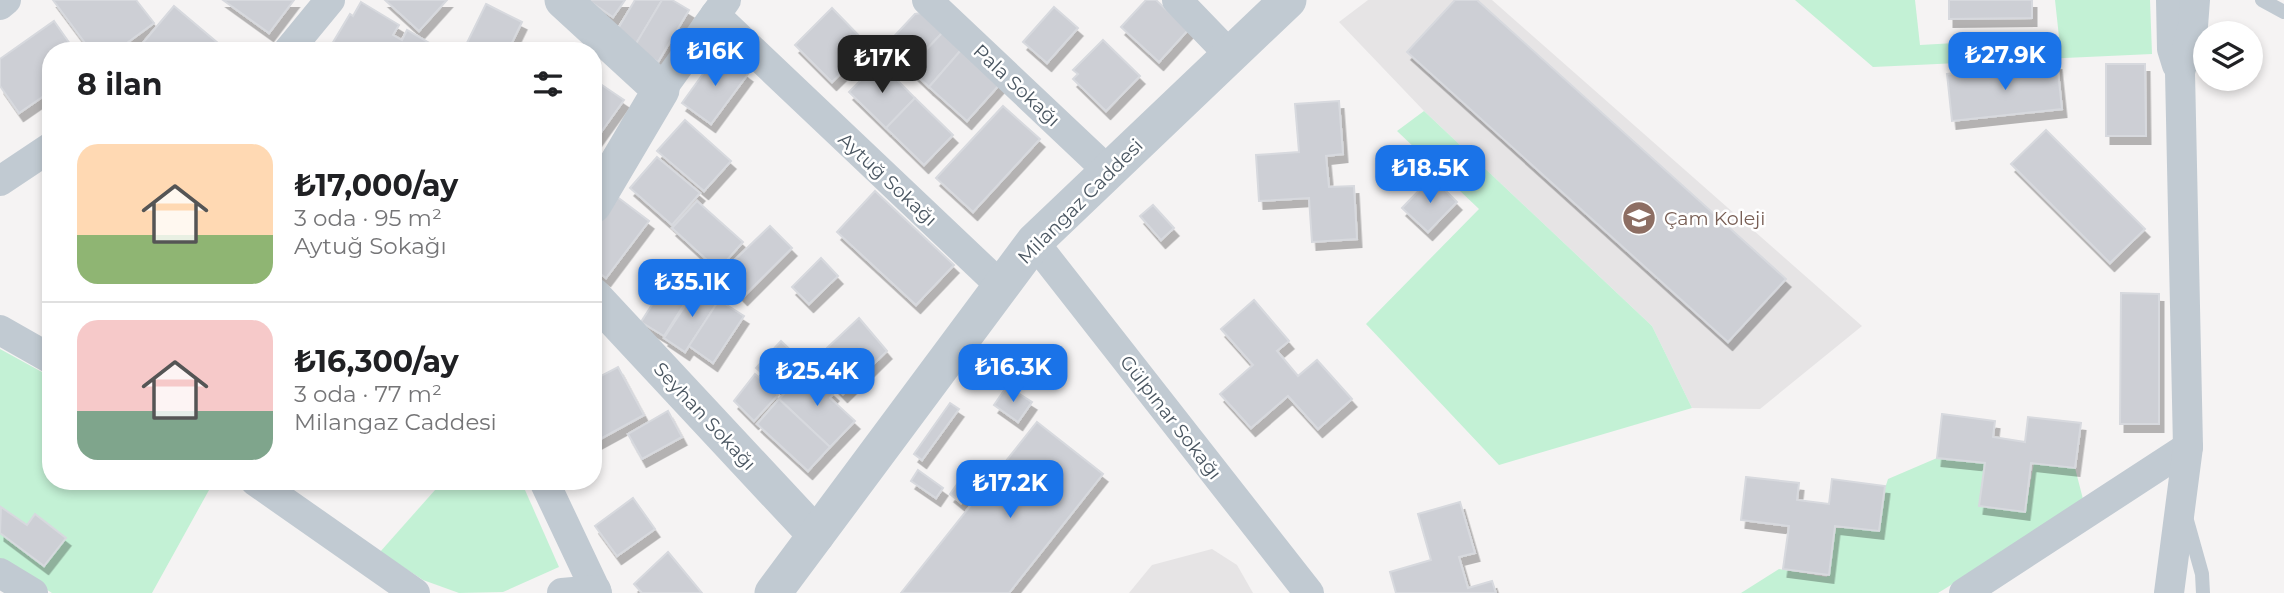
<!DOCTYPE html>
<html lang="tr">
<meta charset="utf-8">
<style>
body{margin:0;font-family:Montserrat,sans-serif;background:#f6f6f6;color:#202124;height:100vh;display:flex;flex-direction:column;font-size:26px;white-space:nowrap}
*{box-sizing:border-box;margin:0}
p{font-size:23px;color:#757577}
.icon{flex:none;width:38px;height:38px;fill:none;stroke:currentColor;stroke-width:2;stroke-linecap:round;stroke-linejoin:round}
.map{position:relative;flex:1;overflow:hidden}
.details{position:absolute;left:42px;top:42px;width:560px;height:448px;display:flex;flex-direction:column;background:#fff;border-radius:28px;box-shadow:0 4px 10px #0003}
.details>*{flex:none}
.fabs{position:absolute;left:2193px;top:21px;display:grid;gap:14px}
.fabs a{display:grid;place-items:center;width:70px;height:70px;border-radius:50%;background:#fff;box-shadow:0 4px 10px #0003;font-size:35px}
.price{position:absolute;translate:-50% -60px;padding:0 16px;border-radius:14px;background:#1a73e8;color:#fff;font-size:23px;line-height:46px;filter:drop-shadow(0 2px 4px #0008)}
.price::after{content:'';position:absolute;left:50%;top:42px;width:21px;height:16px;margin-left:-10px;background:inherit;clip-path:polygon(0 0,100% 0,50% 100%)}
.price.current{background:#222;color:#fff}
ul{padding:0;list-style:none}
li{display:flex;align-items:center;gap:21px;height:175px;padding:0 35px}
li+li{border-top:2px solid #e0e0e0}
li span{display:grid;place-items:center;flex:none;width:196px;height:140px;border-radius:21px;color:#555}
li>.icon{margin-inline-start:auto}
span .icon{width:84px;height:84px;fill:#fffc;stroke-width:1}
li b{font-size:30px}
h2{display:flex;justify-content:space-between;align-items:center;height:84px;padding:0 35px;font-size:30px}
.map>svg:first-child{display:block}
.education{fill:#e6e4e5}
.green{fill:#c3f1d5}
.building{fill:#cdcfd5;stroke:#d7d9de;stroke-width:2;filter:url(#shadow)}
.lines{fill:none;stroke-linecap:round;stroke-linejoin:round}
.service{stroke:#c1cad2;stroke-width:14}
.minor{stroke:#c1cad2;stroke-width:30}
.tertiary{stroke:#c1cad2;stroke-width:37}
.labels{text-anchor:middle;stroke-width:5;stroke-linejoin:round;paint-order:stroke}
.street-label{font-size:19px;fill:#4a5661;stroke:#fff}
.education-label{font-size:19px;fill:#785e54;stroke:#fff;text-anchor:start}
</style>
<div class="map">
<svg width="2284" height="593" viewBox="0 0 2284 593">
<defs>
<filter id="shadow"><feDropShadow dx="4.5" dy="8" stdDeviation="0" flood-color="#0004"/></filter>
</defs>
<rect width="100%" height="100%" fill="#f5f3f3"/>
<g class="education">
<path d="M1368 0H1492L1862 326 1760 409 1692 408 1652 326 1424 111 1339 22Z"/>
<path d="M1212 549 1237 565 1253 593H1129L1152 565Z"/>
</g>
<g class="green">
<path d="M1795 0H1915L1920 45 2059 37 2055 0H2150L2152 54 1873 67Z"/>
<path d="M1424 111 1652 326 1692 408 1499 465 1366 324 1479 209 1397 131Z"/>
<path d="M0 349 51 377V481H214L152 593H52L0 560Z"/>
<path d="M1937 458 1985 463 1980 506 2025 512 2034 463 2075 468 2084 503 1938 593H1741L1779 569 1827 577 1836 528 1872 529 1888 479Z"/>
<path d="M443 481H521L559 567 503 592 459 593 423 580 380 552Z"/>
</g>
<g class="building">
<path d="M53 0H136L154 23 116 51H91Z"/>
<path d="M223 0H294L269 33Z"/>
<path d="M385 0H447L419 31Z"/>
<path d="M588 0H625L613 17Z"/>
<path d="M635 0H662L636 44 616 32Z"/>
<path d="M662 0H672L689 10 658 62 634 47Z"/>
<path d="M1146 0H1156L1188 30 1159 62 1121 27Z"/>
<path d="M1455 0H1477L1786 279 1728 342 1407 52Z"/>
<path d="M1949 0H2032V18L1949 19Z"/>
<path d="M361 2 399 25 393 35 402 40 407 30 443 51H344L332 44 350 14 353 16Z"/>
<path d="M486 4 522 22 508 51H463Z"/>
<path d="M174 6 219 44 214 51H136Z"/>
<path d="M1054 7 1078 28 1047 63 1023 42Z"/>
<path d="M832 8 869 46 832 82 795 45Z"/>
<path d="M921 13 942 33 909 68 885 46 915 14Z"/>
<path d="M54 21 75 51H51V91L19 113 0 86V59Z"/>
<path d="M942 33 961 50 929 87 909 68Z"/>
<path d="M1103 40 1140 76 1106 111 1073 79 1078 74 1073 70Z"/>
<path d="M961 50 1000 84 967 121 929 87Z"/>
<path d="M719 52 748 74 711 124 682 103Z"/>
<path d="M879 62 915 98 886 128 849 92Z"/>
<path d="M2057 62 2062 109 1952 121 1947 74Z"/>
<path d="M2106 64H2145L2146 136H2106Z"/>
<path d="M593 79 624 100 594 142H593Z"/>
<path d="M915 98 953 135 924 165 886 128Z"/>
<path d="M1339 101 1343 154 1326 156 1329 187 1354 186 1357 239 1312 242 1309 198 1259 201 1256 155 1299 152 1295 104Z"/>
<path d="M1003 106 1040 139 973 212 936 178Z"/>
<path d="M685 120 731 161 704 191 657 151Z"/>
<path d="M2046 130 2145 229 2110 263 2011 164Z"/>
<path d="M657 157 700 193 672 225 630 188Z"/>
<path d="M1432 177 1457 202 1428 232 1402 208Z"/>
<path d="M875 191 954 265 916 305 837 232Z"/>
<path d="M616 196 649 221 606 278 593 268V240L601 230 594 224Z"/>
<path d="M697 201 743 242 718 270 672 228Z"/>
<path d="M1153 205 1174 228 1161 240 1140 216Z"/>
<path d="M770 226 792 248 743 297 720 274Z"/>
<path d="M821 258 838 276 809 304 792 287Z"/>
<path d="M673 272 695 287 664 336 641 322Z"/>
<path d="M698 286 719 300 685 352 664 338Z"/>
<path d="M2121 293 2159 294V424H2120Z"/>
<path d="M719 300 744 316 713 363 689 346Z"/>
<path d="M1254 300 1289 341 1277 351 1298 376 1317 360 1352 399 1318 429 1288 396 1251 428 1220 394 1253 365 1221 329Z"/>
<path d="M859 318 887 351 843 394 812 362Z"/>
<path d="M781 341 805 364 781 390 756 368Z"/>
<path d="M618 367 644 415 593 443V380Z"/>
<path d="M808 369 834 393 830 398 855 421 830 447 779 399Z"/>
<path d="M755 374 778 395 754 421 734 401Z"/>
<path d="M1007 386 1032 402 1018 422 994 405Z"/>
<path d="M779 399 830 447 808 471 757 424Z"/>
<path d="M950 403 959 409 922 460 914 454Z"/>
<path d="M668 411 682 437 642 459 628 434Z"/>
<path d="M1942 414 1995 421 1993 437 2025 442 2028 417 2081 423 2075 468 2031 463 2025 512 1979 506 1985 463 1937 458Z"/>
<path d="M1037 422 1103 474 1009 593H901Z"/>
<path d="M968 469 980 478 961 503 950 494Z"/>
<path d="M918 470 943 488 936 498 911 481Z"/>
<path d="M1746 477 1799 483 1797 500 1829 504 1832 479 1885 486 1879 531 1835 526 1829 575 1783 569 1789 526 1741 520Z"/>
<path d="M633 498 655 529 617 556 595 526Z"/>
<path d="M1460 502 1475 553 1459 557 1468 588 1492 581 1496 593H1396L1390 572 1431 560 1418 514Z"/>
<path d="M1 507 27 525 35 514 66 538 44 566 0 533Z"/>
<path d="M668 552 702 593H642L634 584Z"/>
</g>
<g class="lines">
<g class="service">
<path d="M2262 0 2284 12"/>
<path d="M2186 517 2202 574 2203 593"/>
</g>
<g class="minor">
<path d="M927 0 1107 170"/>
<path d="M1177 0 1229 54"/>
<path d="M2171 0 2172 49 2177 65"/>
<path d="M0 5 6 0"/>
<path d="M715 15 1000 285"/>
<path d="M288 51 330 0"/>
<path d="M661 90 726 0"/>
<path d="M0 181 51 147"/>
<path d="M1034 242 1309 593"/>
<path d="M0 330 51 359"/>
<path d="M255 481 415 593"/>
<path d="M544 481 597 593"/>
<path d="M0 573 33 593"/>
<path d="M562 593 596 590"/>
<path d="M1964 593 2188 447"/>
<path d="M2169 593 2188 447 2180 72 2193 26 2195 0"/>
</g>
<g class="tertiary">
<path d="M563 0 661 90 593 205"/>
<path d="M593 296 816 535"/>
<path d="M773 593 1034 242 1288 0"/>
</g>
</g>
<defs>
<g id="school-disc" transform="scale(1.75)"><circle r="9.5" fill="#8d6e63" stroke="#fff"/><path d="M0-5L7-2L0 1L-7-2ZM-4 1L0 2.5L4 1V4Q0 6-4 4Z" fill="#fff"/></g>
</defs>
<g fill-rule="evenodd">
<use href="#school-disc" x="1639" y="218"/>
</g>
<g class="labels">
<g class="street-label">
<text transform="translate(1017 85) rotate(43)" y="7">Pala Sokağı</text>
<text transform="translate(888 179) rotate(43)" y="7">Aytuğ Sokağı</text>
<text transform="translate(1080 201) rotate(-45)" y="7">Milangaz Caddesi</text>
<text transform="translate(705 416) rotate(47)" y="7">Seyhan Sokağı</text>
<text transform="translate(1171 417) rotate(52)" y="7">Gülpınar Sokağı</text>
</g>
<g class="education-label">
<text x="1664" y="225">Çam Koleji</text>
</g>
</g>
</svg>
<div class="fabs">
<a><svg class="icon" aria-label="layers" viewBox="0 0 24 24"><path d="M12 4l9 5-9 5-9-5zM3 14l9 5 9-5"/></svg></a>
</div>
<b class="price" style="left:715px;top:88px">₺16K</b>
<b class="price" style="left:2005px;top:92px">₺27.9K</b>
<b class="price current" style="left:882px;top:95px">₺17K</b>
<b class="price" style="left:1430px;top:205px">₺18.5K</b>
<b class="price" style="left:692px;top:319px">₺35.1K</b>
<b class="price" style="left:1013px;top:404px">₺16.3K</b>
<b class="price" style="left:817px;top:408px">₺25.4K</b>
<b class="price" style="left:1010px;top:520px">₺17.2K</b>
<section class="details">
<h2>8 ilan<svg class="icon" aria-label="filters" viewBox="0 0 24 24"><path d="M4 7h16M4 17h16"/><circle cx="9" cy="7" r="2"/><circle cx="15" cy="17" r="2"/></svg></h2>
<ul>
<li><span style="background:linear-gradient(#ffd9b3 65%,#8fb573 0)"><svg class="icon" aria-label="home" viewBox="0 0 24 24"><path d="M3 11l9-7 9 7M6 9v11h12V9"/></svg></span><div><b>₺17,000/ay</b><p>3 oda · 95 m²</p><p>Aytuğ Sokağı</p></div></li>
<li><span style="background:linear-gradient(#f6c9c9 65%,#7fa58c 0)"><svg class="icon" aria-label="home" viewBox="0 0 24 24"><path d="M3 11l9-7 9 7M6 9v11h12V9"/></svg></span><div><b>₺16,300/ay</b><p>3 oda · 77 m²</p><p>Milangaz Caddesi</p></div></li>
</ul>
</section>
</div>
